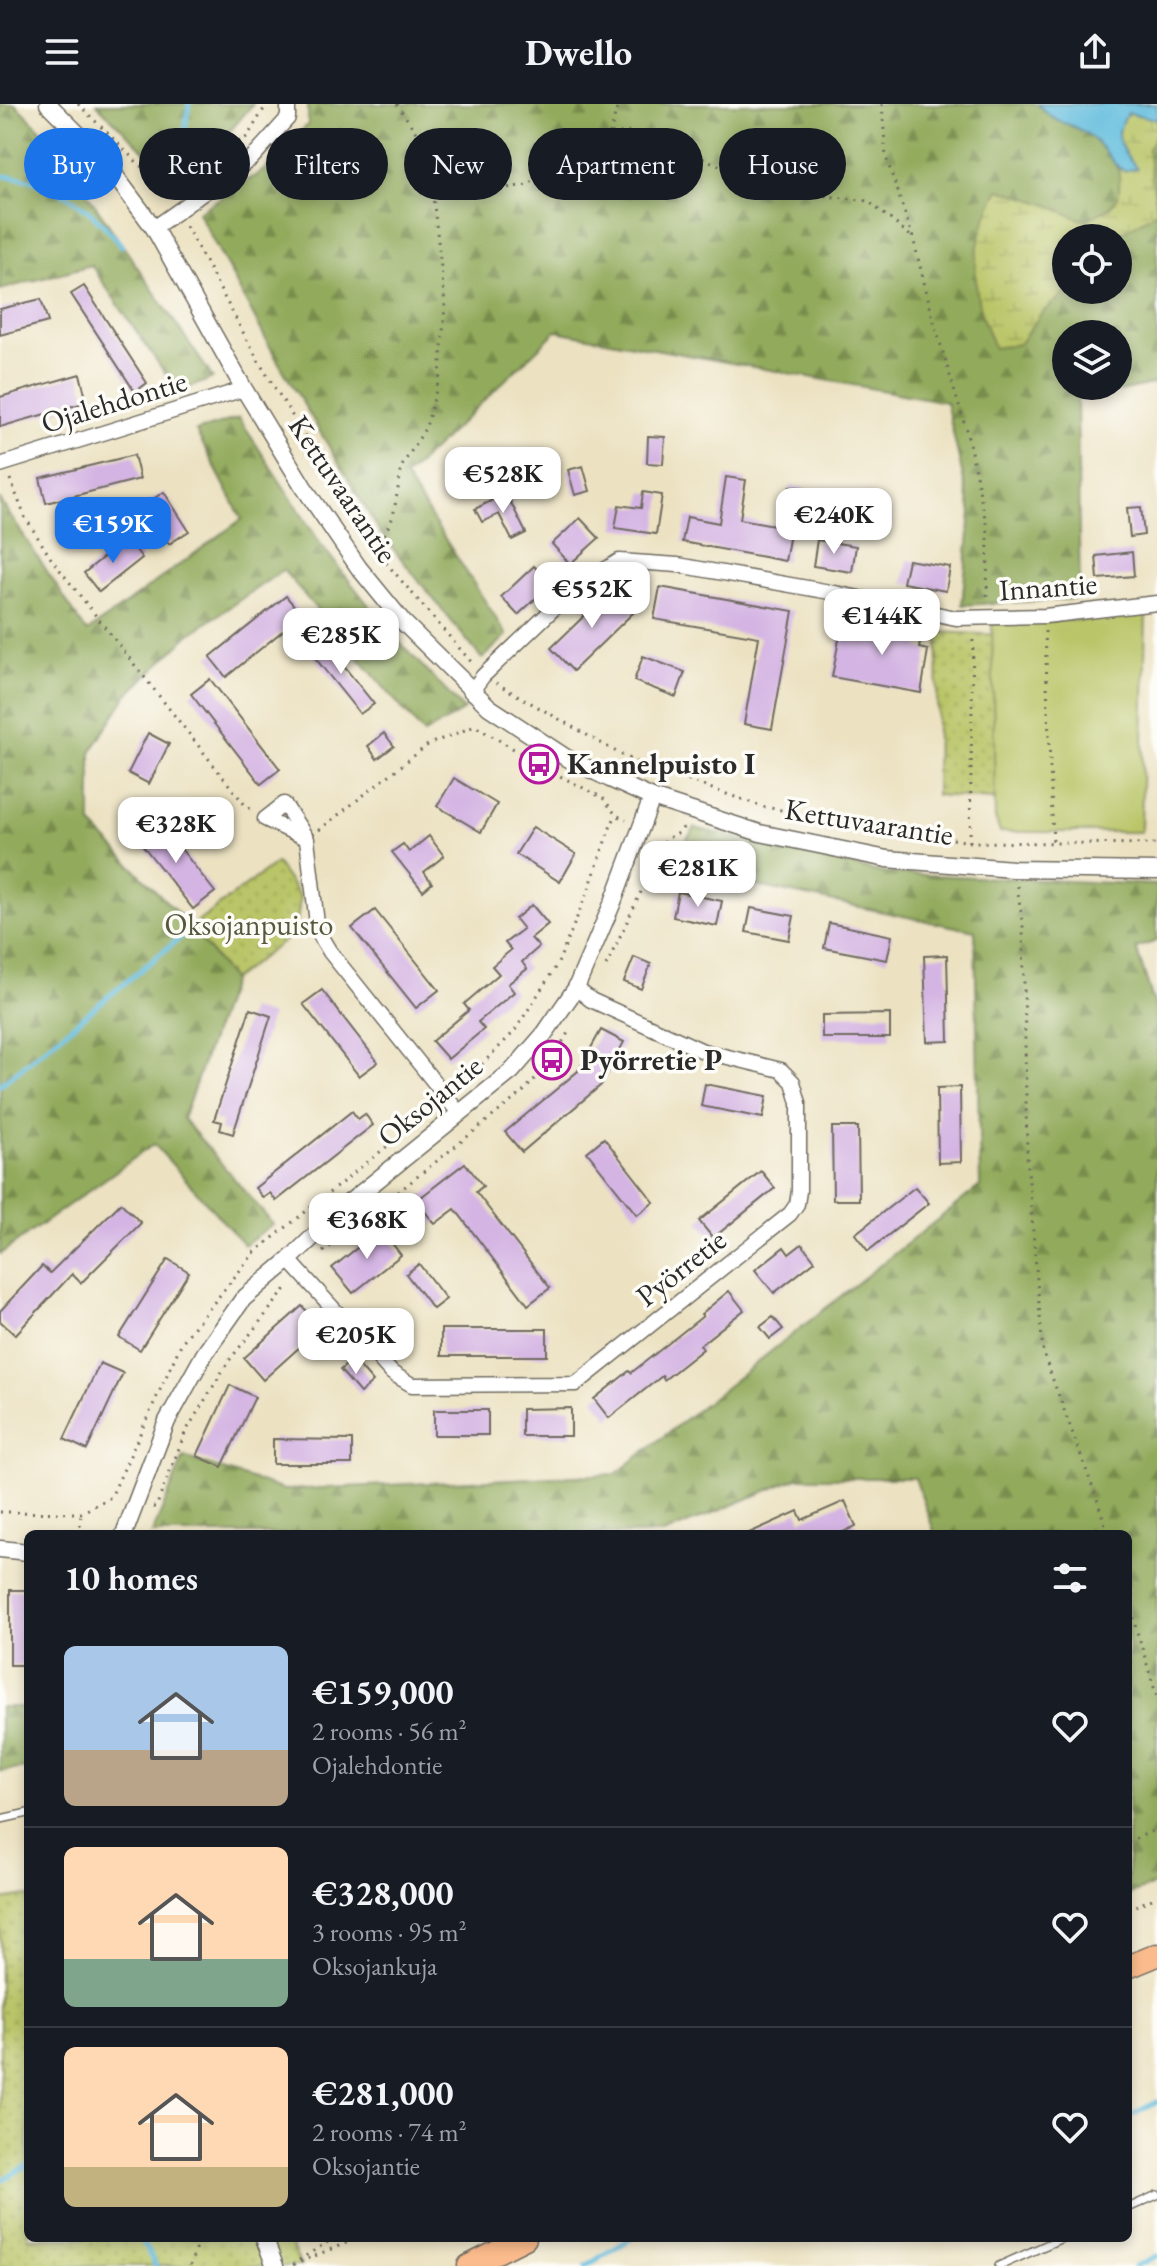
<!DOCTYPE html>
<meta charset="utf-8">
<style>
body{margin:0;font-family:"EB Garamond",serif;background:#20242c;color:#f1f3f6;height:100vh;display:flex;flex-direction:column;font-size:30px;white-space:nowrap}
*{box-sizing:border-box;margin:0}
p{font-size:26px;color:#9ea1a6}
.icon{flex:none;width:44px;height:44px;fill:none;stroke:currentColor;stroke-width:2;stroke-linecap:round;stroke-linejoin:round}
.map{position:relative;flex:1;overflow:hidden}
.panel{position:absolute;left:24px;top:1426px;width:1108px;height:712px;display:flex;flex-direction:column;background:#171b24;border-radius:12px;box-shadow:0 4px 12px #0003}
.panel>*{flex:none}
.banner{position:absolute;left:24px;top:24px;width:1110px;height:72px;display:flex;gap:16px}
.tools{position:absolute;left:1052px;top:120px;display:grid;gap:16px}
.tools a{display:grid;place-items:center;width:80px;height:80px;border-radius:50%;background:#171b24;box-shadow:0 4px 12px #0003;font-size:40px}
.price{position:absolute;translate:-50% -68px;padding:0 18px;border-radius:16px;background:#fff;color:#222;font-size:26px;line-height:52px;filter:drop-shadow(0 2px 4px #0008)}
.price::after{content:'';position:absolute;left:50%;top:48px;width:24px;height:18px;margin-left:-12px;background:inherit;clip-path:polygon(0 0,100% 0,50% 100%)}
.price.active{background:#1a73e8;color:#fff}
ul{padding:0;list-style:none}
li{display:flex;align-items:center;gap:24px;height:200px;padding:0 40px}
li+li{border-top:2px solid #363941}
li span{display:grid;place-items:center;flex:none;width:224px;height:160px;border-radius:12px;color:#555}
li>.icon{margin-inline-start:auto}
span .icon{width:96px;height:96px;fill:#fffc;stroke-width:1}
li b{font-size:34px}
h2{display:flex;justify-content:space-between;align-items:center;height:96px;padding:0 40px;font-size:34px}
.tag{padding:0 28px;border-radius:36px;background:#171b24;box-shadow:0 4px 12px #0003;font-size:28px;line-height:72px}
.tag.active{background:#1a73e8;color:#fff}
header{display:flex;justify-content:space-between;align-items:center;height:104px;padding:0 40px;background:#171b24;font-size:36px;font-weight:700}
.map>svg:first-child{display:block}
.green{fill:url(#green-dots);stroke:#727849;stroke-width:2}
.forest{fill:url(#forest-firs);stroke:#5e6a44;stroke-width:2;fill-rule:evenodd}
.wetland{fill:url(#wetland-marsh);stroke:#727849;stroke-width:2}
.pitch{fill:#b9c567;stroke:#727849;stroke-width:2}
.water{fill:#5fbbdd;stroke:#457384;stroke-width:2}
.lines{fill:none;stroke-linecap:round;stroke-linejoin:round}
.stream{stroke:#5fbbdd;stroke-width:5}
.building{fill:#d4b4e3}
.service-casing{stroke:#6f6b60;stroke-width:10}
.minor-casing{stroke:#6f6b60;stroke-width:17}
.tertiary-casing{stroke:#6f6b60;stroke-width:19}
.primary-casing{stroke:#6f6b60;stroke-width:25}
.path{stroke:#6f6b60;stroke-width:3;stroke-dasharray:2 6;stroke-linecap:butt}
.service{stroke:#fff;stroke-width:7}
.minor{stroke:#fff;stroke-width:14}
.tertiary{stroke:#fff;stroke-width:16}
.primary{stroke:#fbbb8c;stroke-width:22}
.labels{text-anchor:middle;stroke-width:7;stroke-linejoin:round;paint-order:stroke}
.street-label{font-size:30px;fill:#2b2b2b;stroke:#fdfcf7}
.poi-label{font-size:30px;font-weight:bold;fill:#2b2b2b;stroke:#fdfcf7;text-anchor:start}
.park-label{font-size:30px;fill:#56593d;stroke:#fdfcf7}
</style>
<header><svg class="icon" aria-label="menu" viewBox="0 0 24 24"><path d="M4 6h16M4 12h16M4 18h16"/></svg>Dwello<svg class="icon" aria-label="share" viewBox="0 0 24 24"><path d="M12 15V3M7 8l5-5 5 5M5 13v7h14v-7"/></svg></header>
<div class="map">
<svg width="1157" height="2162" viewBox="0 0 1157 2162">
<defs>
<pattern id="green-dots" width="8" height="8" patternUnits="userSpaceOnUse" patternTransform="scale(2)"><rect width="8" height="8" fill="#b9c567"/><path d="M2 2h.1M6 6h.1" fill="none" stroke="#9fa95a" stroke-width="1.8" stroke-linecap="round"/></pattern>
<pattern id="forest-firs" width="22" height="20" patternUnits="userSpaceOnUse" patternTransform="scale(2)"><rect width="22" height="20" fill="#92aa5c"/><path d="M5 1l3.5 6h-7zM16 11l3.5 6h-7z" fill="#778b4c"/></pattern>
<pattern id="wetland-marsh" width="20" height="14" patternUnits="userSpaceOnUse" patternTransform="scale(2)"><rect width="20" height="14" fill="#b9c567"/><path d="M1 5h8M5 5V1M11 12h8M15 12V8" fill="none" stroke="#9fa95a"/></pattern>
</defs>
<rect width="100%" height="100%" fill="#fdfcf7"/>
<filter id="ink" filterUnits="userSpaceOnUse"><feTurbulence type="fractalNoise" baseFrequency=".0125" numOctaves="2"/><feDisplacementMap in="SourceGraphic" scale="16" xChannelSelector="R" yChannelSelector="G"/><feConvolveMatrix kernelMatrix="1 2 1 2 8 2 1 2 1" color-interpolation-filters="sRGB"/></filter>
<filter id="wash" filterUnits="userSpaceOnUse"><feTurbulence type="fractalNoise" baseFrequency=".006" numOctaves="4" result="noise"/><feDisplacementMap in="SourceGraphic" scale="32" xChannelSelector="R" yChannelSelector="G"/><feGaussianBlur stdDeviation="1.8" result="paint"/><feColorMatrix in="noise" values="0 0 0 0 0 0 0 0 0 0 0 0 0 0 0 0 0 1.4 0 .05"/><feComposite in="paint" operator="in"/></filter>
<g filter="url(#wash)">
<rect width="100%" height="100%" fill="#ece2c2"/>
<g class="green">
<path d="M938 528 1046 533 1134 705 936 691Z"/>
<path d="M276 759 300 793 296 828 232 876 191 823Z"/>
<path d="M28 1792V2134H288L301 2162H0V1796Z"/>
</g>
<g class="forest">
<path d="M0 0H15L50 35 213 274 178 288 91 161 0 186Z"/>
<path d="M97 0H253L231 26 160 63Z"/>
<path d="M308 0H1038C1053 19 1069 18 1088 30 1101 38 1109 52 1118 64L1157 15V279L1077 296 1080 495 962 501 971 408 946 298 556 227 405 373 507 531 482 555 381 430 276 254 198 108 264 66 308 20ZM1066 134H1118V186H1066ZM1066 230H1118V282H1066Z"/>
<path d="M239 314 322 442 389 527 464 606 424 630 283 466 189 531 127 591 91 648V720L191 823 232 876 183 1015 273 1120 244 1141 154 1040 0 1150V396L87 528 242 415 196 327Z"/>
<path d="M695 724 883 769 1157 781V837L1136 844 1157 908V1780L1128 1791V1430H935L915 1374H797L663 1430H152L184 1353 284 1386 616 1370 980 1082 975 827 666 763Z"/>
<path d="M0 1603H28V1664L0 1667Z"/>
</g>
<path class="wetland" d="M1128 9 1157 15V29L1148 45 1157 107 1113 134H1066V186H1069L1041 210 1019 240 994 244C989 230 982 216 979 201 970 158 979 123 999 85L1046 100 1084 117C1113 102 1124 100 1118 64L1124 67 1126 50 1118 37V23Z"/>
<path class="pitch" d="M1146 509 1141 728H1000L995 714 992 519 1082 516Z"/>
<path class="water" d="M1038 0H1157V15L1128 9C1110 34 1120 43 1137 64L1124 67C1109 59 1103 40 1087 30 1069 18 1053 19 1038 0Z"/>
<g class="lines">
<g class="stream">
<path d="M183 37 189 0"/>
<path d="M0 72C51 73 91 103 122 142"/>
<path d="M0 981 181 833"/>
<path d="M1128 2013 1157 1998"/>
<path d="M0 2077 28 2061"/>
<path d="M140 2134 156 2162"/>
<path d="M586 2162 632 2134"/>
<path d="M1135 2162 1157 2152"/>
</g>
</g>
<g id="blocks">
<g class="building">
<path d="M84 182 147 279 135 288 71 190Z"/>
<path d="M41 195 48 218 0 231V205Z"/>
<path d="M80 270 87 298 0 323V293Z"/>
<path d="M648 332 665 333 663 360 647 359Z"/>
<path d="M134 351 140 375 46 399 40 374Z"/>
<path d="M583 362 590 387 575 391 568 366Z"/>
<path d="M726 373 746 376 740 415 791 424 785 457 682 438 687 413 719 419Z"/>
<path d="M790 382 805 384 801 410 786 407Z"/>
<path d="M164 388 189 427 169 440 144 401Z"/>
<path d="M643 388 662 391 656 430 615 424 619 401 641 404Z"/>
<path d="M506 389 526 429 512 436 499 410 482 418 475 405Z"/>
<path d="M1141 403 1144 431 1130 433 1127 404Z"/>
<path d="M580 414 599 434 570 460 552 440Z"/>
<path d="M127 434 142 454 99 488 84 469Z"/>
<path d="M817 436 856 442 852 468 813 462Z"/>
<path d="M1132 448 1134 472 1098 475 1096 452Z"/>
<path d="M908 456 950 463 946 487 903 479Z"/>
<path d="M534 462 551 480 518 511 501 493Z"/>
<path d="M660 483 793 507 772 625 744 620 759 533 654 515Z"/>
<path d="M612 485 634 508 573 567 551 544Z"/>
<path d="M286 492 302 511 226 573 210 553Z"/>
<path d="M855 516 922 528 919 544 928 546 921 589 832 573 840 530 852 533Z"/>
<path d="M322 535 374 600 360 610 308 545Z"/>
<path d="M643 552 685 568 676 593 634 577Z"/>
<path d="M210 575 280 665 261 680 191 590Z"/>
<path d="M148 629 169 640 149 680 128 669Z"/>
<path d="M384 629 394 642 377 655 368 642Z"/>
<path d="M454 674 497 700 481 728 437 702Z"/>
<path d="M219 701 229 714 208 730 198 717Z"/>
<path d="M159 717 215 788 193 805 137 734Z"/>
<path d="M533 723 576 750 560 778 516 750Z"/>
<path d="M429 732 444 752 424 768 432 779 423 787 392 748 403 740 409 748Z"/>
<path d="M678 788 722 797 717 822 673 813Z"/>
<path d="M532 801 548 820 531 834 539 843 522 858 527 865 508 880 514 888 478 918 484 925 448 955 432 937 469 906 464 900 499 870 492 862 511 846 505 839 523 825 515 815Z"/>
<path d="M751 804 794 812 789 836 746 828Z"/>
<path d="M375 806 439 886 416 904 352 824Z"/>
<path d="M829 819 892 832 887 856 824 844Z"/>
<path d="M947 851 949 937 927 938 924 852Z"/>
<path d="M634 853 651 860 641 885 624 878Z"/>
<path d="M322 886 378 958 359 972 303 900Z"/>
<path d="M250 905 271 912 233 1030 220 1026 222 1018 214 1016Z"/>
<path d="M890 910V934H822V911Z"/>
<path d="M601 926 624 938 601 981 522 1048 505 1028 578 967Z"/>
<path d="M705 980 767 992 763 1014 701 1002Z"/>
<path d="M960 983 961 1058 938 1059 937 984Z"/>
<path d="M352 1007 358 1015 365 1010 373 1021 276 1097 270 1089 263 1094 255 1084Z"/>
<path d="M832 1023H858L859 1096H833Z"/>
<path d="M604 1034 654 1098 637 1111 587 1048Z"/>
<path d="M465 1059 483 1082 476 1088 550 1184 528 1201 455 1105 435 1120 416 1097Z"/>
<path d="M761 1067 775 1084 713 1134 699 1117Z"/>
<path d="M915 1083 929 1099 868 1147 855 1130Z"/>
<path d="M121 1099 141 1119 81 1179 72 1170 15 1231 0 1217V1207L42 1162 50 1169Z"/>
<path d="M381 1125 401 1151 353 1189 332 1164Z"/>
<path d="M802 1140 815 1157 774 1189 755 1166 784 1143 789 1150Z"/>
<path d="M168 1155 189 1168 140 1246 119 1233Z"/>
<path d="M419 1160 446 1195 433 1205 406 1170Z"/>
<path d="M729 1187 744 1206 700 1241 703 1245 664 1276 662 1272 609 1314 594 1295 629 1267 631 1269 703 1212 701 1210Z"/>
<path d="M302 1202 322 1223 263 1276 244 1254Z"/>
<path d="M773 1213 783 1225 770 1235 760 1223Z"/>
<rect x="441" y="1225" width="106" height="27"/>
<path d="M353 1255 373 1278 360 1289 340 1266Z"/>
<path d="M100 1259 123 1269 87 1346 64 1335Z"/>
<path d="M230 1281 255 1293 222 1363 197 1352Z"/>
<path d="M571 1304V1332H522V1305Z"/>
<rect x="434" y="1306" width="54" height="25"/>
<path d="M273 1335 352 1336V1360H273Z"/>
<path d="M845 1397 856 1422 839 1430H747L798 1407 802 1416Z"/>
<rect x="10" y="1486" width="18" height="75"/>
</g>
</g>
</g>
<g filter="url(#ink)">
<use href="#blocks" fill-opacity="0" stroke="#6f6b60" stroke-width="2"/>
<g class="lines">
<g class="service-casing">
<g id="service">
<path d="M1 1715 28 1709"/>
<path d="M1128 2104 1157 2091"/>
<path d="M999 2162 1062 2134"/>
</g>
</g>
<g class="minor-casing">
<g id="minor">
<path d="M154 124 251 55 288 14V0"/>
<path d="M0 361 244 285"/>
<path d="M471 588 483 572 573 486 619 457 678 461 830 488 956 514 1045 512 1157 499"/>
<path d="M307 735 265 715 284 700 307 735 318 828 330 848 459 1009"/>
<path d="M289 1156 392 1269 412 1281 576 1280 790 1110 797 1100 799 1087V999L793 978 781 966 703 947 591 896 576 884"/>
</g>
</g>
<g class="tertiary-casing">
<g id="tertiary">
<path d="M48 0 102 54 154 124 244 285 303 382 359 464 404 519 489 603 565 653 610 675 652 694 760 729 887 755 1013 765 1157 767"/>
<path d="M124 1430 167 1317 205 1249 243 1195 289 1156 345 1102 512 967 545 929 576 884 613 798 652 694"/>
<path d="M0 1445 28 1448"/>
<path d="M264 2134 275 2162"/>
</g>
</g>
<g class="primary-casing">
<g id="primary">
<path d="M1128 1863 1157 1851"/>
<path d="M469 2162 525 2134"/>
</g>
</g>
<g class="path">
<path d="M78 0 160 81 170 95"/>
<path d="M397 0 421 36 432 83 486 87 527 81 567 56 597 31 631 28 670 40 753 76 819 91 868 97 913 134"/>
<path d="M882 0 886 53 913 134 934 218 967 329 988 428 987 498"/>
<path d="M610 30 618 0"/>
<path d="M161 80 247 33 267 0"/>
<path d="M186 122 259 258 376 447 472 559"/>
<path d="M10 375 25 413 52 456 245 701 252 706"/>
<path d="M377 445 393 413 402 362 426 323 440 272 445 200 432 83"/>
<path d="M1045 527 1053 739"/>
<path d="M496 579 620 650 646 662 764 703 970 738 1157 740"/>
<path d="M319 726 429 640 475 622 556 670 603 694 616 711 626 716"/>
<path d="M970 738 973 530"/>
<path d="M1017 782 1023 823 1027 1054 1043 1249 1097 1395 1108 1430"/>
<path d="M606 862 666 735 681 728 684 721"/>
<path d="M459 983 514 928 558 859 590 782 609 726 616 711"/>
<path d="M323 1148 522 989 552 956 569 927"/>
<path d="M153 1403H156L185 1329 228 1258 289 1181"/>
<path d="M0 1408 81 1409 111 1393 182 1238 254 1149 435 1004"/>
<path d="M80 1430 81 1409"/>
<path d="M1128 1498 1157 1593"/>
<path d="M1128 1738 1157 1725"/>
<path d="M1128 1805 1157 1793"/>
<path d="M299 2156 334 2134"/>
<path d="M293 2161 358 2134"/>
<path d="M190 2162 199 2134"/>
</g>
<use href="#service" class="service"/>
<use href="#minor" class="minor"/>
<use href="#tertiary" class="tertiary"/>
<use href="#primary" class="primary"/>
</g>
</g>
<defs>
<g id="bus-ring" transform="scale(2)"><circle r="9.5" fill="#fdfcf7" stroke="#b5179e" stroke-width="1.5"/><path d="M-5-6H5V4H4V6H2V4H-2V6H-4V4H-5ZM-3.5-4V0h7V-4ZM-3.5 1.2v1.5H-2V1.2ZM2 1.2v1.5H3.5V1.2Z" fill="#b5179e"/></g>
</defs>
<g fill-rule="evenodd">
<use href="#bus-ring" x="539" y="660"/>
<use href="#bus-ring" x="552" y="956"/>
</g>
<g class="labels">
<g class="street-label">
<text transform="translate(114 298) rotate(-17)" y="10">Ojalehdontie</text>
<text transform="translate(343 385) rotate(56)" y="10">Kettuvaarantie</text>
<text transform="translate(1048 483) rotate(-4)" y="10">Innantie</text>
<text transform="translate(869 718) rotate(9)" y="10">Kettuvaarantie</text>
<text transform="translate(430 997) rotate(-39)" y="10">Oksojantie</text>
<text transform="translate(681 1164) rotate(-38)" y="10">Pyörretie</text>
</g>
<g class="poi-label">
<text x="567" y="670">Kannelpuisto I</text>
<text x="580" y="966">Pyörretie P</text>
</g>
<g class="park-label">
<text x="249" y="831">Oksojanpuisto</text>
</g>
</g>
</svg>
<div class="tools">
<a><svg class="icon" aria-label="locate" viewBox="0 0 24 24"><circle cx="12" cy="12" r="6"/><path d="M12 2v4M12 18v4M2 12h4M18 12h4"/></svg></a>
<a><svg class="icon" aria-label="layers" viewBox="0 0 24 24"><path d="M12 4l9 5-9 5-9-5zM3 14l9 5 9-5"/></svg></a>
</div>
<b class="price" style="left:503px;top:411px">€528K</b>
<b class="price" style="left:834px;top:452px">€240K</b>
<b class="price active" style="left:113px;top:461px">€159K</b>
<b class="price" style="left:592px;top:526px">€552K</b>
<b class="price" style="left:882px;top:553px">€144K</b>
<b class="price" style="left:341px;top:572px">€285K</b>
<b class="price" style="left:176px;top:761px">€328K</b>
<b class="price" style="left:698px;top:805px">€281K</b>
<b class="price" style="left:367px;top:1157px">€368K</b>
<b class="price" style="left:356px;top:1272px">€205K</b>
<div class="banner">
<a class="tag active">Buy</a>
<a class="tag">Rent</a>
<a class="tag">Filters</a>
<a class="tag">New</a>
<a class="tag">Apartment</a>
<a class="tag">House</a>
</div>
<section class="panel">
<h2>10 homes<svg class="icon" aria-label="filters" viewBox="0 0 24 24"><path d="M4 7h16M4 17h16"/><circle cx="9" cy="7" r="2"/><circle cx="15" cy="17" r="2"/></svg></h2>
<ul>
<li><span style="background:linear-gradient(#a9c7e8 65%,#b9a48a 0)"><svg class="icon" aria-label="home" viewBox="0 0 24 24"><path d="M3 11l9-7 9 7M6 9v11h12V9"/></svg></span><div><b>€159,000</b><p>2 rooms · 56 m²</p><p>Ojalehdontie</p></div><svg class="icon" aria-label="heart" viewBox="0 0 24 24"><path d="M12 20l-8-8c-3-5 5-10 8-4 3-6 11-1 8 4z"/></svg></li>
<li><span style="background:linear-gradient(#ffd9b3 70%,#7fa58c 0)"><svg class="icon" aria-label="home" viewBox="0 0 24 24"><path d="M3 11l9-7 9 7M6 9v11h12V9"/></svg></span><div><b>€328,000</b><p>3 rooms · 95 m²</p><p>Oksojankuja</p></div><svg class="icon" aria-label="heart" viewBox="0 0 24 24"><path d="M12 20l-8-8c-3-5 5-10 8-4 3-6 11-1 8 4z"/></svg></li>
<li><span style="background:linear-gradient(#ffd9b3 75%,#c2b280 0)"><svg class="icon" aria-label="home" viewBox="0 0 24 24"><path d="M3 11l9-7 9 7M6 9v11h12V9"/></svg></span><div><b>€281,000</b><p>2 rooms · 74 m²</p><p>Oksojantie</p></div><svg class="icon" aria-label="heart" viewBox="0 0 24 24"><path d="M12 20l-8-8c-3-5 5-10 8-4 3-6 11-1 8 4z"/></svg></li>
</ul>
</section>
</div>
